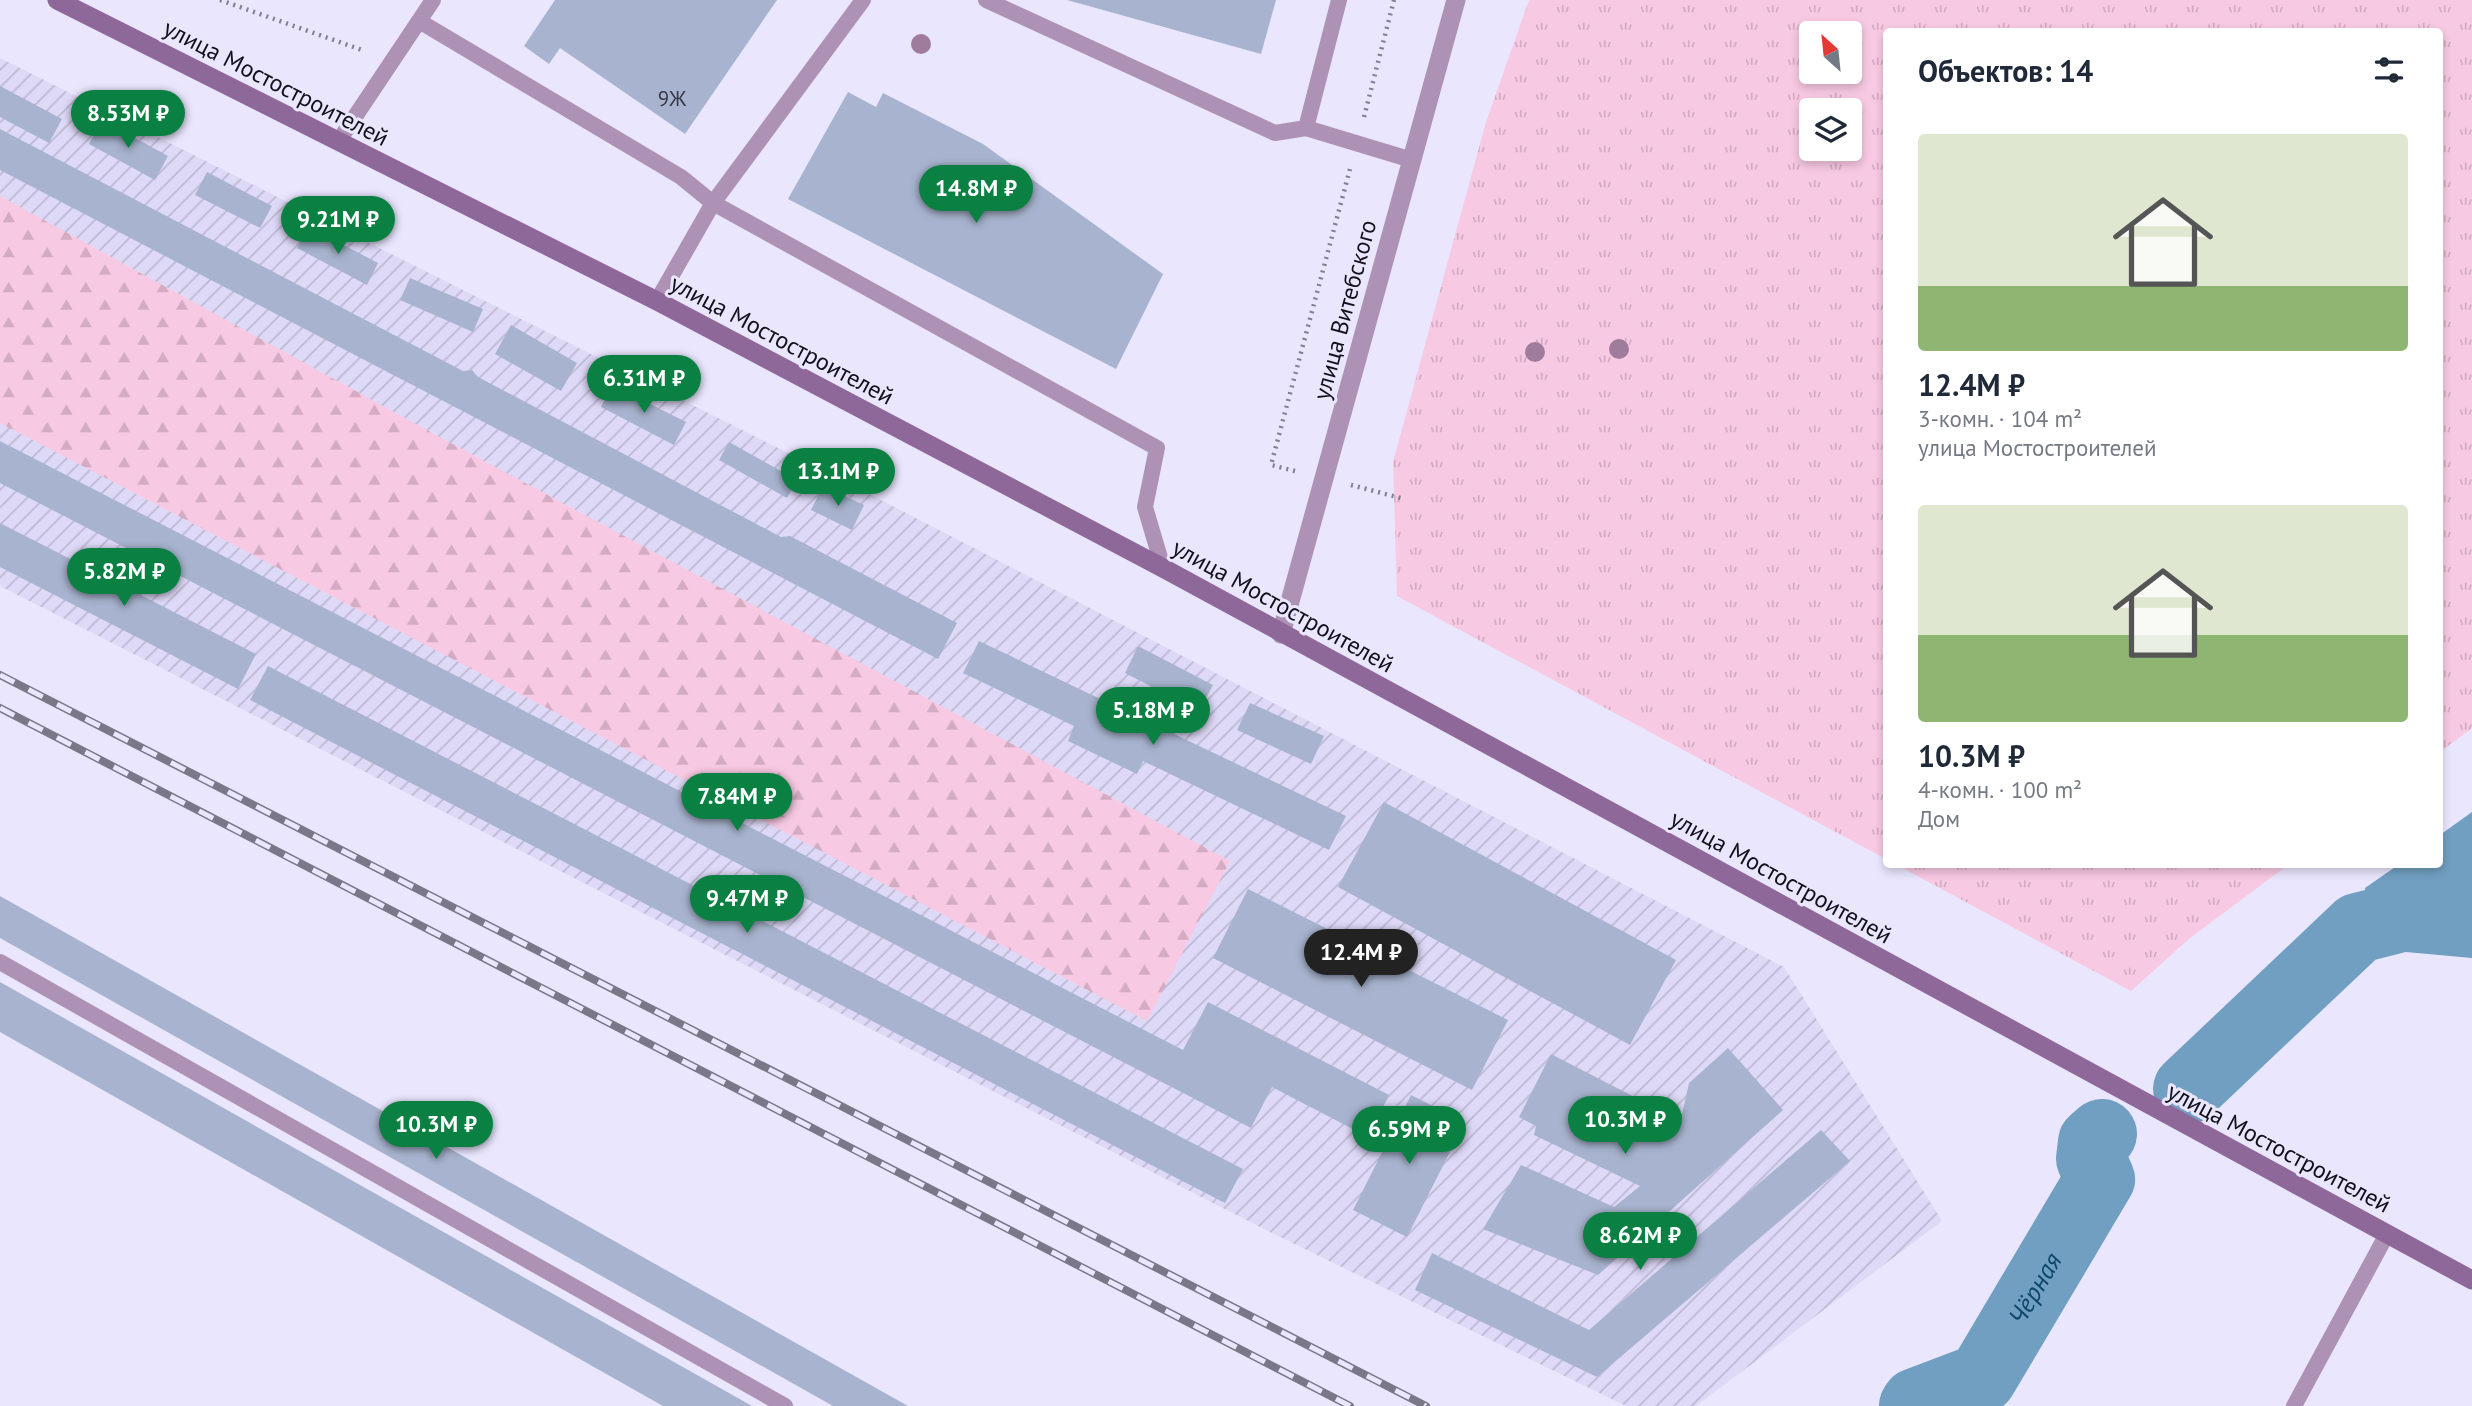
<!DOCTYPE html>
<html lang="ru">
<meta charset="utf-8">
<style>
body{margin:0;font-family:"PT Sans",sans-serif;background:#f6f6f7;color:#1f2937;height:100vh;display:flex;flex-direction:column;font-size:26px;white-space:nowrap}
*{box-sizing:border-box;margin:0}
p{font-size:23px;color:#747a83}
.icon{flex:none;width:38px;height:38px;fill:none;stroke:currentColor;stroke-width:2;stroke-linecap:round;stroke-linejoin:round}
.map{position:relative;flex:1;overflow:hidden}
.panel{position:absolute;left:1883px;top:28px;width:560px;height:840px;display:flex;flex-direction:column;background:#fff;border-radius:7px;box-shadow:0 4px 10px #0003}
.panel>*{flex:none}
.needle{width:46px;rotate:333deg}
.tools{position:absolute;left:1799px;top:21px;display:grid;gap:14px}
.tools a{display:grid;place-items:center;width:63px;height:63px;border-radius:7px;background:#fff;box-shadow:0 4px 10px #0003;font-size:35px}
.price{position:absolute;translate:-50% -60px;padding:0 16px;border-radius:24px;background:#0b8043;color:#fff;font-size:23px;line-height:46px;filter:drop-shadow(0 2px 4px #0008)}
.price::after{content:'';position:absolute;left:50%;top:42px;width:21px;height:16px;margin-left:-10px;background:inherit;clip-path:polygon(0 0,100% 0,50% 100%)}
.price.current{background:#222;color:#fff}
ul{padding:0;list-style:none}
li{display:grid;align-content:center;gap:14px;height:371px;padding:0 35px}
li span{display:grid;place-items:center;height:217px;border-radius:7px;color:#555}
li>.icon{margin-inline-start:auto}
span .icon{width:126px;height:126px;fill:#fffc;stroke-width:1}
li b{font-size:30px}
h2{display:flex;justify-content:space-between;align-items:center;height:84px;padding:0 35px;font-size:30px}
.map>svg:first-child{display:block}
.industrial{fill:url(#industrial-furrows)}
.grass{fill:url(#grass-tufts);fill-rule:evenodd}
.forest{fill:url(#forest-firs)}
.water{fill:#719fc1}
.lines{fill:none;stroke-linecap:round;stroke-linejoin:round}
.river{stroke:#719fc1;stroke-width:70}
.building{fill:#a8b4cf}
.path{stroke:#817f90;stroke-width:4.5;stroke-dasharray:2 5;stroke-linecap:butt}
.service{stroke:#ad92b5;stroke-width:16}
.tertiary{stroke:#ad92b5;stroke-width:19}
.secondary{stroke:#8f689a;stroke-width:19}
.rail-casing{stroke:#797788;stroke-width:8}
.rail{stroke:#e9e6fe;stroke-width:5;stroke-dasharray:16;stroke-linecap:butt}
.tree{fill:#9f7c9c}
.labels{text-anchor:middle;stroke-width:6;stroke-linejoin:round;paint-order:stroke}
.number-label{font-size:21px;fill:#383a48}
.street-label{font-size:24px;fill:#12111b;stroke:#e9e6fe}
.water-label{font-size:26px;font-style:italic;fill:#0e4769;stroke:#e9e6fe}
</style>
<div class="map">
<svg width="2472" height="1406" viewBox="0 0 2472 1406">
<defs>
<pattern id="industrial-furrows" width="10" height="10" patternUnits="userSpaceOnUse" patternTransform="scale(1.75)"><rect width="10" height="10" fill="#ded9f7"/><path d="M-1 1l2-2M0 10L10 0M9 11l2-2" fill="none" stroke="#bdb9d3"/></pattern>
<pattern id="grass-tufts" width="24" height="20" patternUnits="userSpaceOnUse" patternTransform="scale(1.75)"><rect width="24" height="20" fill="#f8c9e2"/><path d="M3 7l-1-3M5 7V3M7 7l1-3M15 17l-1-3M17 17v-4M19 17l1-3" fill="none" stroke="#d4acc1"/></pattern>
<pattern id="forest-firs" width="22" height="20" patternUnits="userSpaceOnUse" patternTransform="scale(1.75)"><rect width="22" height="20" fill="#f8c9e2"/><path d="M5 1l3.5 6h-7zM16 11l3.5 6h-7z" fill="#d4acc1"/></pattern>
</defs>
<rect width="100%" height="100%" fill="#e9e6fe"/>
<path class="industrial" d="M0 58 852 485 1784 967 1942 1221 1696 1406H1626L1272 1233 0 586Z"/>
<g class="grass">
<path d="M1529 0H2472V728L2440 752V32H1886V859L1397 596 1393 462 1486 122ZM1811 33H1850V72H1811ZM1811 110H1850V149H1811Z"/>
<path d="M1897 865H2288L2190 938 2131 991Z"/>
</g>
<path class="forest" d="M0 196 445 440 1230 861 1147 1021 0 423Z"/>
<path class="water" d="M2472 812V958L2373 949 2365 888 2398 865 2440 864V835Z"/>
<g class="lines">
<g class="river">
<path d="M2188 1089 2358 928 2472 899"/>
<path id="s1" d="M1914 1406 1916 1403 1982 1378 2100 1179 2091 1159 2093 1142 2102 1134"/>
</g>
</g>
<g class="building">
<path d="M555 0H777L685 134 560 48 549 64 524 46Z"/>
<path d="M1067 0H1276L1261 54Z"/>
<path d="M0 86 62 119 49 143 0 117Z"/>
<path d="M848 92 876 107 883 93 983 144 1163 274 1116 369 788 199Z"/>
<path d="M102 120 168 156 155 180 89 144Z"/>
<path d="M0 129 463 371 472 370 478 377 781 537 790 536 957 623 938 659 0 170Z"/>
<path d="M207 172 272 206 260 228 195 195Z"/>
<path d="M309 227 378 263 367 285 297 248Z"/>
<path d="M410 278 483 309 473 332 400 300Z"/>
<path d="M511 325 577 363 561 391 495 354Z"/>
<path d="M612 385 686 422 674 445 601 407Z"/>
<path d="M0 441 1183 1050 1208 1002 1389 1095 1368 1137 1272 1087 1251 1128 0 483Z"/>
<path d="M729 442 797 480 787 498 719 460Z"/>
<path d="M823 486 864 505 852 530 811 510Z"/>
<path d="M0 523 256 654 238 689 0 567Z"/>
<path d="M979 641 1346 816 1329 850 1143 761 1137 774 1068 741 1074 726 963 673Z"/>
<path d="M1138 646 1213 685 1199 711 1125 673Z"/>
<path d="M268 666 1243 1169 1225 1203 250 700Z"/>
<path d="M1250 703 1324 736 1311 764 1237 730Z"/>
<path d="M1384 802 1676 960 1630 1045 1338 887Z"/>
<path d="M1248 889 1508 1020 1472 1090 1213 958Z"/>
<path d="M0 896 908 1406H833L0 938Z"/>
<path d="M0 982 752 1406H663L0 1032Z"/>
<path d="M1728 1048 1783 1110 1598 1275 1483 1229 1521 1165 1614 1207 1640 1186 1534 1135 1536 1126 1519 1117 1551 1054 1650 1105 1654 1098 1682 1114 1689 1083Z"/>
<path d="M1411 1095 1465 1122 1407 1237 1353 1210Z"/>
<path d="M1821 1130 1850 1161 1597 1377 1415 1290 1432 1253 1589 1330Z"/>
</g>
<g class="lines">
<g class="path">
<path d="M220 0 365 51"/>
<path d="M1364 117 1394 0"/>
<path d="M1295 471 1271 465 1350 169"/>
<path d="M1351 485 1401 498"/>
</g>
<g class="service">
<path d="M986 0 1275 133 1306 128 1339 0"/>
<path d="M419 21 681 177 713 203 1157 448 1145 507 1163 568"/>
<path d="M1306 128 1412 160"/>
<path d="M338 142 433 0"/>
<path d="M657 301 713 203 863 0"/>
<path d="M0 962 785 1406"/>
<path d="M2294 1406 2387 1234"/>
</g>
<path class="tertiary" d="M1281 634 1456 0"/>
<path class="secondary" d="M57 0 657 301 1163 568 2472 1280"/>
<g class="rail-casing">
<g id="rail">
<path d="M0 675 1426 1406"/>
<path d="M0 708 1350 1406"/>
</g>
</g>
<use href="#rail" class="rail"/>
</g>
<g class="tree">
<circle cx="921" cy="44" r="10"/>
<circle cx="1619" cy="349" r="10"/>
<circle cx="1535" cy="352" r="10"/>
</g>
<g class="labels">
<g class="number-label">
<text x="672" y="106">9Ж</text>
</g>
<g class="street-label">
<text transform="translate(276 83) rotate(27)" y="8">улица Мостостроителей</text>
<text transform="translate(1345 310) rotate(-75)" y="8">улица Витебского</text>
<text transform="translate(782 340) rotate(28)" y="8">улица Мостостроителей</text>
<text transform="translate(1283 606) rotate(29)" y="8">улица Мостостроителей</text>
<text transform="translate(1781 877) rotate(29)" y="8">улица Мостостроителей</text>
<text transform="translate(2279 1148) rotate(28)" y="8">улица Мостостроителей</text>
</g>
<g class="water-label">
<text dy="9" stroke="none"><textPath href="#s1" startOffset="178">Чёрная</textPath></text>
</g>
</g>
</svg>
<div class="tools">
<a><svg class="needle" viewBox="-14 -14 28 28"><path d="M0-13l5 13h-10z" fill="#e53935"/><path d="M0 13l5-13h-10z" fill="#747a83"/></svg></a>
<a><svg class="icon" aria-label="layers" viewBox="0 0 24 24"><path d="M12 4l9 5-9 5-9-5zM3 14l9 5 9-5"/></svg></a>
</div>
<b class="price" style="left:128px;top:150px">8.53M ₽</b>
<b class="price" style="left:976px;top:225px">14.8M ₽</b>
<b class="price" style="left:338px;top:256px">9.21M ₽</b>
<b class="price" style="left:644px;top:415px">6.31M ₽</b>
<b class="price" style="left:838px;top:508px">13.1M ₽</b>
<b class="price" style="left:124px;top:608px">5.82M ₽</b>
<b class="price" style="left:1153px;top:747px">5.18M ₽</b>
<b class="price" style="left:737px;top:833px">7.84M ₽</b>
<b class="price" style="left:747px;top:935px">9.47M ₽</b>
<b class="price current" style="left:1361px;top:989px">12.4M ₽</b>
<b class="price" style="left:1625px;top:1156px">10.3M ₽</b>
<b class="price" style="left:436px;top:1161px">10.3M ₽</b>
<b class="price" style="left:1409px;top:1166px">6.59M ₽</b>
<b class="price" style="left:1640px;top:1272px">8.62M ₽</b>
<section class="panel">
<h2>Объектов: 14<svg class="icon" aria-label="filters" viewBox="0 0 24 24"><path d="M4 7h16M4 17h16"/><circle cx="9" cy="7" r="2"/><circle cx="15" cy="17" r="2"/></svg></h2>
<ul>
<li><span style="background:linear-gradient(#dfe7d0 70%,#8fb573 0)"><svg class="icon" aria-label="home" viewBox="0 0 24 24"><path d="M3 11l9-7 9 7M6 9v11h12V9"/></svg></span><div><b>12.4M ₽</b><p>3-комн. · 104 m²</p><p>улица Мостостроителей</p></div></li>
<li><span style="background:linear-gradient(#dfe7d0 60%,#8fb573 0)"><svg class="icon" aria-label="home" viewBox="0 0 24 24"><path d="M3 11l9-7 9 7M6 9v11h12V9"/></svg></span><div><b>10.3M ₽</b><p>4-комн. · 100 m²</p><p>Дом</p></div></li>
</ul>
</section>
</div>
